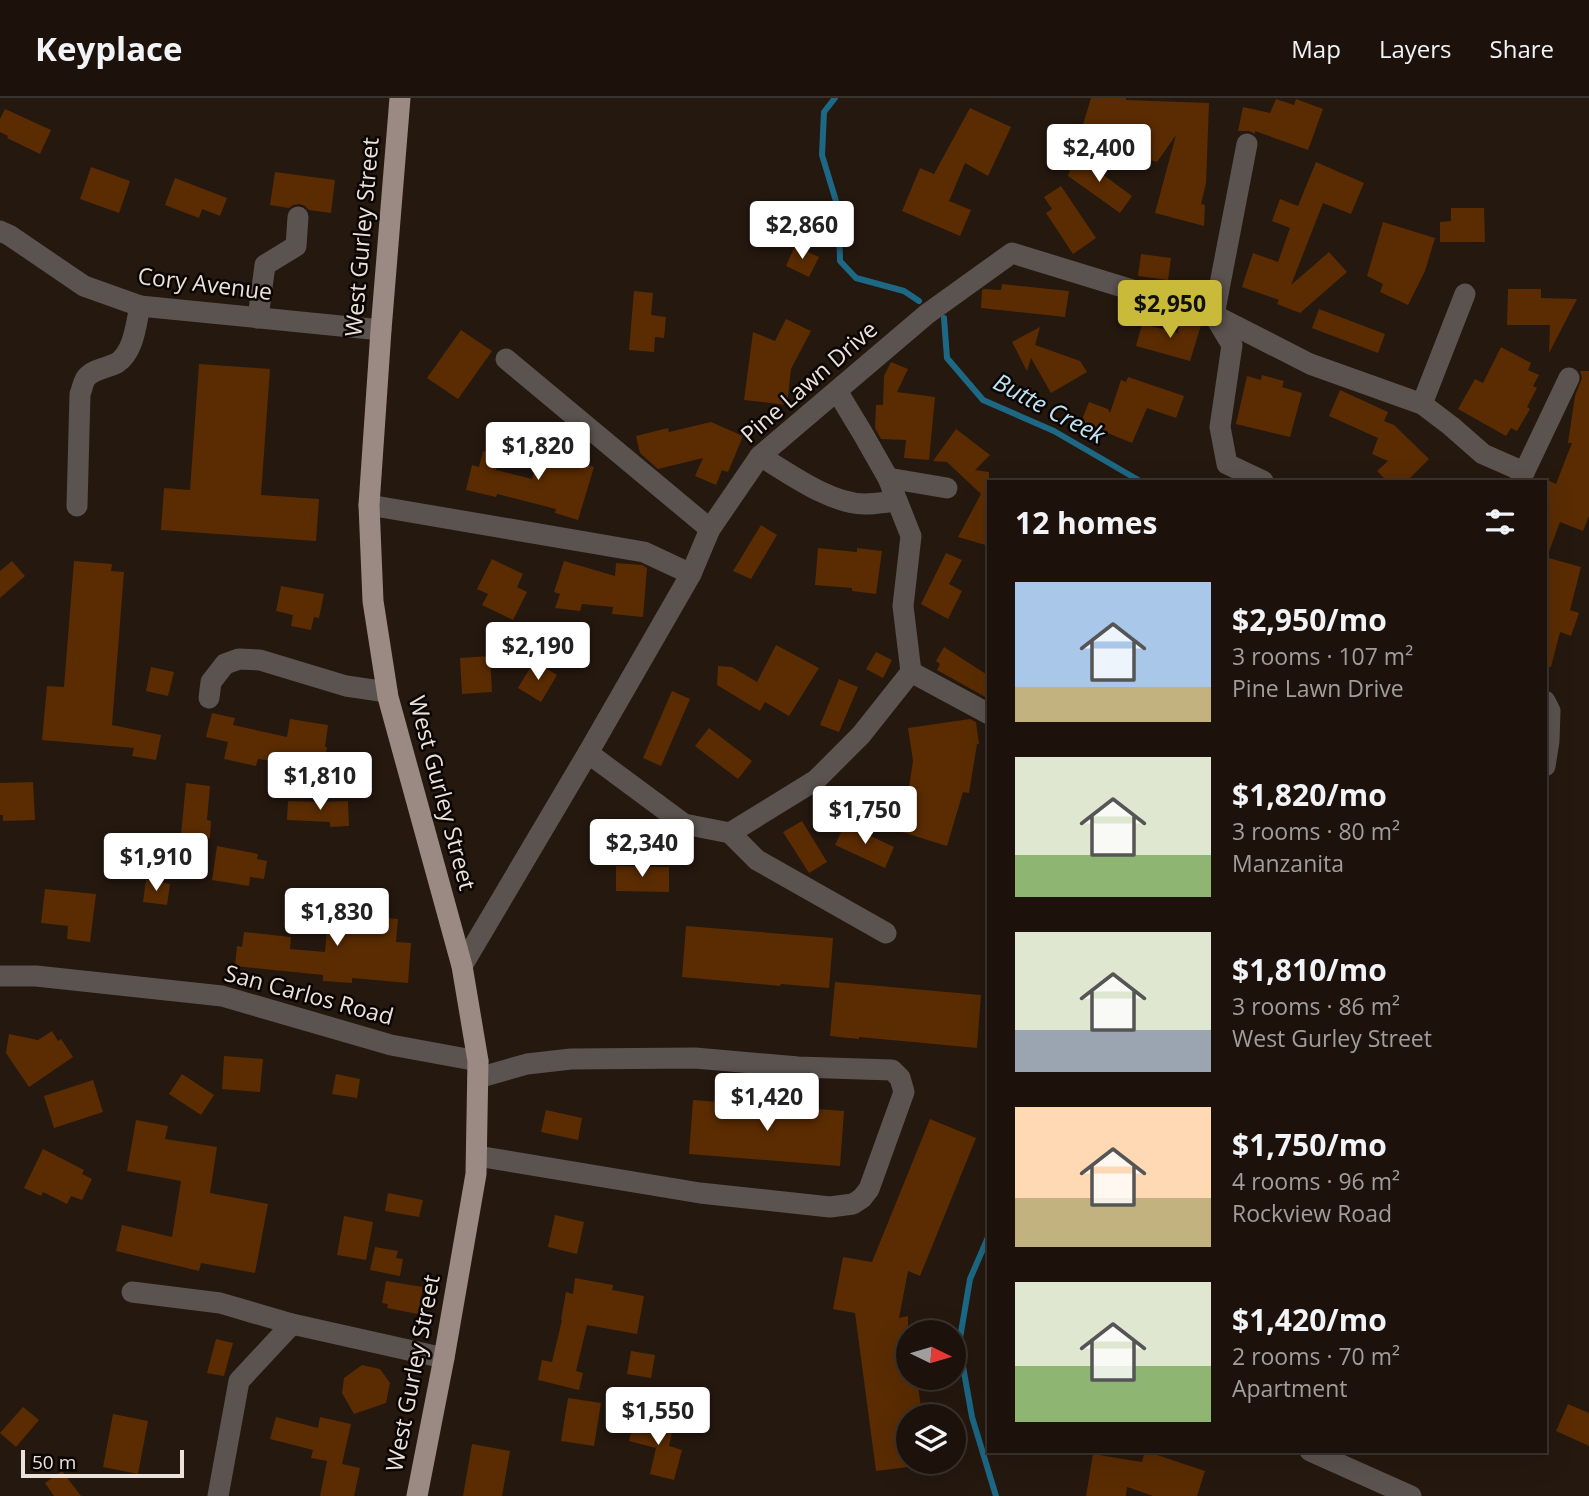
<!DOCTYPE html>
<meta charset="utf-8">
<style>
body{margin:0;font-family:"Open Sans",sans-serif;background:#292019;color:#f1f3f6;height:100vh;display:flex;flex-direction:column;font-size:26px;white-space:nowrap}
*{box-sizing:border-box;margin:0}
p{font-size:23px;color:#a09e9d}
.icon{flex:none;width:38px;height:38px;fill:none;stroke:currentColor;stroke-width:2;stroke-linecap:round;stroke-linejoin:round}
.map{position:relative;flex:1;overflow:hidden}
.sheet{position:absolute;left:987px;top:382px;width:560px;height:973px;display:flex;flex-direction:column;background:#1c120b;border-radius:0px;box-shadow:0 7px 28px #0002,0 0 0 2px #3a322c}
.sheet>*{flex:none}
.needle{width:46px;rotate:95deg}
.buttons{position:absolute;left:896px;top:1222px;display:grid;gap:14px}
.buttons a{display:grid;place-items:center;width:70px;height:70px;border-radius:50%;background:#1c120b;box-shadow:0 7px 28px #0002,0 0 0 2px #3a322c;font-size:35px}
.scale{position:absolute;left:21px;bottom:18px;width:163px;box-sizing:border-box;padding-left:7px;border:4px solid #ebe2dc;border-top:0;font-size:19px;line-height:24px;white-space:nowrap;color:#ebe2dc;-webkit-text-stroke:5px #0a0503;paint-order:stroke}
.price{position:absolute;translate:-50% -60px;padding:0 16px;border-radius:7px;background:#fff;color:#222;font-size:23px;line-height:46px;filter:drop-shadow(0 2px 4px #0008)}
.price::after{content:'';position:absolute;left:50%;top:42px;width:21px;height:16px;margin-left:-10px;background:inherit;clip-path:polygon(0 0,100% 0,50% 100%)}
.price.on{background:#caba3a;color:#111}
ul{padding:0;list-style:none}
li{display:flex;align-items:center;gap:21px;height:175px;padding:0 28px}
li span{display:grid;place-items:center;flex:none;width:196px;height:140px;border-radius:0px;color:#555}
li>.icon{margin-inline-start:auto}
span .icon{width:84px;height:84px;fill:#fffc;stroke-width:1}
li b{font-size:30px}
h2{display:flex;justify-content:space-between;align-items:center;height:84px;padding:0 28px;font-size:30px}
header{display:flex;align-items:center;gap:42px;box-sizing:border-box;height:98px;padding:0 35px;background:#1c120b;border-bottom:2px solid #3a322c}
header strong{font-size:33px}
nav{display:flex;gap:38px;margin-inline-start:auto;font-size:24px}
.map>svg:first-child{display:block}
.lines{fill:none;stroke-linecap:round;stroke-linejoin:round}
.stream{stroke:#1d6885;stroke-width:6}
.building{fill:#5b2c02}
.minor{stroke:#5b534f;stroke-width:21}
.major{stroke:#9b8a83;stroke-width:21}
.labels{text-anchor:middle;stroke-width:5;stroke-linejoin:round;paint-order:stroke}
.street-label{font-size:23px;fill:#ebe2dc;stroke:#0a0503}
.water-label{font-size:24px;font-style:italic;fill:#bee3f4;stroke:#0a0503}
</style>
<header>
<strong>Keyplace</strong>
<nav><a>Map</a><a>Layers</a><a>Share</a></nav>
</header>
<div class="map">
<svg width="1589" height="1398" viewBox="0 0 1589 1398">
<rect width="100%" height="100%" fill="#25180f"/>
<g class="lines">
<g class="stream">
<path d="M835 0 824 14 822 57 839 113 840 163 856 180 904 193 919 203"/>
<path d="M944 220 947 260 983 302 1054 333 1140 383"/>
<path d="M989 1137 970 1181 959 1246 972 1319 996 1398"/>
</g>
</g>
<g class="building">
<path d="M1091 0H1126V2L1209 5 1206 85 1201 106 1205 107 1204 128 1155 115 1176 37 1157 64 1079 40Z"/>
<path d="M1276 1 1294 7 1296 1 1323 11 1308 52 1255 33V36L1249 33H1238L1243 9 1270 15Z"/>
<path d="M970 10 1011 29 988 78 965 65 949 103 971 112 960 138 902 113 920 70 934 76Z"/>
<path d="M5 11 51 32 40 56 7 40 8 38 0 34V21Z"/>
<path d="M1075 56 1132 98 1120 115 1068 78Z"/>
<path d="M1316 64 1364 85 1351 116 1323 105 1291 187 1329 154 1347 174 1300 215 1277 206 1279 202 1242 189 1253 155 1278 164 1290 130 1272 123 1280 101 1298 108Z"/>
<path d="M91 69 130 83 119 115 80 101Z"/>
<path d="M275 74 335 82 331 115 309 112 305 108 300 106 293 107 289 110 270 107Z"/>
<path d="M175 80 227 100 220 118 202 111 199 120 165 107Z"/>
<path d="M1061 88 1096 140 1073 156 1046 115 1052 111 1044 99Z"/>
<path d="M1451 110H1484L1485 144H1440V124L1451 123Z"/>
<path d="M1383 124 1435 140 1425 173 1408 207 1380 194 1383 186 1367 178Z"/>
<path d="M795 148 819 159 809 179 786 168Z"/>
<path d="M1141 156 1171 160 1168 182 1138 178Z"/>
<path d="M1002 186 1069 193 1065 219 981 210 982 192 985 191 1001 192Z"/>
<path d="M1508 191H1541V200L1577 201 1549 255 1550 227H1507Z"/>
<path d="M634 193 653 195 651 217 666 219 664 240 655 239 654 254 629 252Z"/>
<path d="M1319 211 1385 236 1378 255 1312 230Z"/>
<path d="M786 221 811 233 791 271 787 307 744 302 753 234 775 243Z"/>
<path d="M1179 222 1201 227 1190 263 1136 248 1142 226 1178 235Z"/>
<path d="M1040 229 1035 247 1080 263 1087 274 1051 295 1031 260 1027 273 1012 244Z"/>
<path d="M461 232 492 253 458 301 427 280Z"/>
<path d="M1501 249 1531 265 1528 272 1539 277 1533 288 1537 290 1527 309 1530 311 1517 333 1511 330 1506 338 1458 311 1475 281 1483 285Z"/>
<path d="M891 264 908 271 897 294 935 299 929 362 904 360 906 342 881 341 875 330 876 307H883L884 278Z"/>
<path d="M199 266 270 271 261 397 319 401 316 443 161 432 164 390 190 392Z"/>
<path d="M1580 273H1589V418L1583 433 1560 424 1547 459H1545V381L1556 386 1572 345H1568L1575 298 1582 280Z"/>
<path d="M1262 277 1284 283 1282 289 1302 295 1290 339 1236 326 1247 278 1261 282Z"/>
<path d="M1128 279 1184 298 1176 320 1147 310 1132 345 1081 324 1089 304 1108 311 1110 315 1121 282 1126 284Z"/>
<path d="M1340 292 1388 314 1384 323 1394 327 1429 361 1407 383H1387L1377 373 1388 363 1372 356 1378 340 1329 318Z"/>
<path d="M711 324 743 338 728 374 722 372 716 387 695 378 703 360 658 371 640 355 636 338 668 330 669 334Z"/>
<path d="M956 331 990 357 975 372 989 374V448L958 439 981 396 947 364 933 363Z"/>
<path d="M550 350 590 360 588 367 594 369 578 422 555 415 556 411 497 396 496 399 466 392 472 367 479 369 483 353 499 357 496 372 532 381 537 364 545 366Z"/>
<path d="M761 427 777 437 751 481 733 473Z"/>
<path d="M818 450 857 454V450L882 453 876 496 852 493V490L815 487Z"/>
<path d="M946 455 962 462 949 486 962 493 948 521 921 506Z"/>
<path d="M1545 459 1581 469 1570 512 1579 515 1571 538 1560 534 1551 569 1545 568Z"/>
<path d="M492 461 523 476 517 489 527 494 513 522 482 507 488 496 477 491Z"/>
<path d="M12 463 25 478 0 500V473Z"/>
<path d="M74 463 112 466 111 473 124 474 112 627 161 637 156 662 132 658 134 650 42 642 47 588 64 589Z"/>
<path d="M564 463 615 478 616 465 642 467 647 470 643 519 612 516 613 509 582 506 580 513 555 510 560 496 554 494Z"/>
<path d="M281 488 324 496 319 520 314 519 311 532 291 528 293 517 276 513Z"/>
<path d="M776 547 819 570 789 618 765 604 760 613 717 587 718 568 732 569 757 584Z"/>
<path d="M944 549 989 578V601L937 572 940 566 936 563Z"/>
<path d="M876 554 892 562 883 580 866 571Z"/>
<path d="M490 558 492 594 462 596 460 560Z"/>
<path d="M534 563 557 577 541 604 518 590Z"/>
<path d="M151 569 174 574 168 598 146 593Z"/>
<path d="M839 581 858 589 839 634 820 627Z"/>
<path d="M672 593 690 601 661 668 643 660Z"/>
<path d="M212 615 235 620 233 627 287 639 290 621 328 627 325 649H327L324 670 258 661 256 668 224 661 228 644 206 639Z"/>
<path d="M970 621 976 624 979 646H977L969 695 963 694 947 748 889 730 896 706 906 709 913 663 908 630Z"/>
<path d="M709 630 752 663 738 681 695 648Z"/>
<path d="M33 684 35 722 3 723V717H0V685Z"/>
<path d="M186 685 210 688 207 722 211 723 210 740 181 737Z"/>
<path d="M288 703 318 704 348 703 349 728 330 729V724L287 722Z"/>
<path d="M802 723 827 764 809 775 783 734Z"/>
<path d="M845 726 894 749 885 770 835 747Z"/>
<path d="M217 748 258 756 257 761 267 763 264 781 250 779 249 788 212 782Z"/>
<path d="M616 768 669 769V794L616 793Z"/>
<path d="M146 782 170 786 167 807 143 804Z"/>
<path d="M45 791 96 796 90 844 67 841 68 828 41 825Z"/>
<path d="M330 801 379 805 378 819 398 821 396 844 411 845 408 885 352 880V885L323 883V877L235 868 237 848 242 849 244 834 291 839 290 851 325 854Z"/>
<path d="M686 828 833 840 829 890 781 886 780 888 682 879Z"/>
<path d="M835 884 981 897 977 950 859 939V941L830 938Z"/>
<path d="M52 933 58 943 61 941 73 959 29 989 6 955 9 936 38 942Z"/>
<path d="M224 958 263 961 260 994 222 991Z"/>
<path d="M182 976 214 997 201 1017 169 996Z"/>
<path d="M336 976 360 981 357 1000 332 996Z"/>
<path d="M93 982 103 1014 54 1030 44 998Z"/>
<path d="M693 1002 844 1013 840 1068 689 1056Z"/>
<path d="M546 1012 582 1020 578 1042 541 1034Z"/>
<path d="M930 1021 976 1040 920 1178 908 1173 899 1220 908 1218V1279H917L922 1318H908V1369L876 1373 855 1215 833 1211 843 1159 872 1164Z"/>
<path d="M136 1022 168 1028 165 1041 217 1049 210 1095 268 1106 255 1175 201 1165 199 1173 116 1153 122 1127 172 1139 181 1083 127 1073Z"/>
<path d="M43 1051 84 1072 82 1076 92 1081 82 1102 71 1098 67 1106 43 1094 41 1098 24 1090Z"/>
<path d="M388 1095 423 1102 419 1119 385 1113Z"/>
<path d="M555 1117 584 1124 577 1156 548 1149Z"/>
<path d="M344 1118 373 1124 366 1162 337 1157Z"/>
<path d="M375 1149 398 1153 396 1160 403 1161 400 1178 370 1172Z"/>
<path d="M575 1180 613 1187 612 1192 644 1198 637 1236 587 1227 576 1273 583 1275 579 1292 538 1282 542 1262 552 1264 562 1222H561L566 1194 573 1196Z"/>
<path d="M386 1183 423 1189 418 1216 387 1210 388 1206 382 1205Z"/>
<path d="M216 1241 233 1245 224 1278 207 1275Z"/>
<path d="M631 1253 655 1257 651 1280 627 1276Z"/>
<path d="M362 1267 380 1271 390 1285 386 1305 354 1316 342 1295 344 1280Z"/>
<path d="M568 1300 601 1305 594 1348 561 1343Z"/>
<path d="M1568 1306 1589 1315V1348L1556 1333Z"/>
<path d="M23 1309 39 1322 16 1349 0 1335Z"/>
<path d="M113 1316 148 1323 138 1376 103 1369Z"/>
<path d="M276 1319 318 1330 320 1319 351 1326 342 1366 360 1370 354 1398H320L327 1363 311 1360 313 1352 270 1341Z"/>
<path d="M635 1320 673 1330 669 1348 682 1352 674 1382 650 1376 656 1350 629 1343Z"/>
<path d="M472 1346 510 1353 502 1398H463Z"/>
<path d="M1145 1353 1205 1373 1197 1398H1153L1127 1389 1126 1398H1086L1093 1356 1142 1364Z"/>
<path d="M62 1373 81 1398H54L45 1385Z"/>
</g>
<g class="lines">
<g class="minor">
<path d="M1247 46 1214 217 1232 247 1220 329 1227 366 1263 383"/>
<path d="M0 133 9 137 84 188 140 208 381 232"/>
<path d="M258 220 265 167 296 148 298 119"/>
<path d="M506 261 710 431"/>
<path d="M1422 306 1465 196"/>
<path d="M760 358C790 376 829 405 864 406 875 406 886 404 897 403"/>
<path d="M888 380 947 390"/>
<path d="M1520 383 1569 280"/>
<path d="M369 407 644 454 691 476"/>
<path d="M77 408 80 296C82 292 83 284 86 280 93 271 107 270 117 265 134 254 136 226 140 208"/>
<path d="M911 574 989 616"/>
<path d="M209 600 211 584 225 566 239 561 260 562 346 588 387 594"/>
<path d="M1545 603 1550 613 1549 643 1545 668"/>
<path d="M588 655 684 726 730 735 816 682 861 637 911 574 903 508 911 438 888 380 863 336 837 293"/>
<path d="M730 735 757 762 886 835"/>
<path d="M462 868 588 655 691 476 710 431 760 358 927 216 1012 155 1214 217 1310 266 1422 306 1451 328 1483 356 1524 374"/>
<path d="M0 878H36L222 898 391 947 478 963"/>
<path d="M477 1058 700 1095 830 1109 853 1106 862 1100 869 1091 904 994 900 980 892 972 798 969 695 960 571 961 527 966 478 980"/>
<path d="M132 1194 220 1205 292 1226"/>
<path d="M1310 1353 1411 1398"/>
<path d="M218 1398 239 1283 292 1226 444 1260"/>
</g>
<path class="major" d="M400 0 381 232 369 407 373 503 388 599 462 868 478 963 476 1076 444 1260 417 1398"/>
</g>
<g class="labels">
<g class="street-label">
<text transform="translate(362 139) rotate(-85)" y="8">West Gurley Street</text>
<text transform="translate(205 186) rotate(7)" y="8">Cory Avenue</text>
<text transform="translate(809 284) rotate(-41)" y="8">Pine Lawn Drive</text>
<text transform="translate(442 695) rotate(75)" y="8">West Gurley Street</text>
<text transform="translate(309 897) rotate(15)" y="8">San Carlos Road</text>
<text transform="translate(413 1275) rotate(-79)" y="8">West Gurley Street</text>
</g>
<g class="water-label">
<text transform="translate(1049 311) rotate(28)" y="8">Butte Creek</text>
</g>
</g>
</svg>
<div class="buttons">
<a><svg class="needle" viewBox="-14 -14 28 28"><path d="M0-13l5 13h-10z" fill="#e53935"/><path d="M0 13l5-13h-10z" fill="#a09e9d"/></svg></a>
<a><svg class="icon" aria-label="layers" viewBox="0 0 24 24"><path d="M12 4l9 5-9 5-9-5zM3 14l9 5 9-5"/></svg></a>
</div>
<div class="scale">50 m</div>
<b class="price" style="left:1099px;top:86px">$2,400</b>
<b class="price" style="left:802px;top:163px">$2,860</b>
<b class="price on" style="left:1170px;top:242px">$2,950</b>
<b class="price" style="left:538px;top:384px">$1,820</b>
<b class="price" style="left:538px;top:584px">$2,190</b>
<b class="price" style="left:320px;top:714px">$1,810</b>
<b class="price" style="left:865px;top:748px">$1,750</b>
<b class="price" style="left:642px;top:781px">$2,340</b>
<b class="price" style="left:156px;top:795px">$1,910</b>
<b class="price" style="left:337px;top:850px">$1,830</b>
<b class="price" style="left:767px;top:1035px">$1,420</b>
<b class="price" style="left:658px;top:1349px">$1,550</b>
<section class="sheet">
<h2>12 homes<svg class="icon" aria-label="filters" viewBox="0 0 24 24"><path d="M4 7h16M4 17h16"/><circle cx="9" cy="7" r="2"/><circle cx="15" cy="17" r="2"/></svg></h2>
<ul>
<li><span style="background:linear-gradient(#a9c7e8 75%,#c2b280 0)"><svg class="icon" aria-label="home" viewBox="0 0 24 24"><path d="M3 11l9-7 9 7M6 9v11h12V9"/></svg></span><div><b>$2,950/mo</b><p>3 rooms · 107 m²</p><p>Pine Lawn Drive</p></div></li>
<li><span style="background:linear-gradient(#dfe7d0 70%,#8fb573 0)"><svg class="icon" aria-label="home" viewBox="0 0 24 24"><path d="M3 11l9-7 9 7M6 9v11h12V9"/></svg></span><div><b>$1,820/mo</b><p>3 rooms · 80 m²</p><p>Manzanita</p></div></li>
<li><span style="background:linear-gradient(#dfe7d0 70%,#9aa5b1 0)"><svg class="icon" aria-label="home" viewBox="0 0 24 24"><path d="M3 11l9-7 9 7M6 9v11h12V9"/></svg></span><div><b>$1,810/mo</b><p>3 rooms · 86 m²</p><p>West Gurley Street</p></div></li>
<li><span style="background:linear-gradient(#ffd9b3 65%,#c2b280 0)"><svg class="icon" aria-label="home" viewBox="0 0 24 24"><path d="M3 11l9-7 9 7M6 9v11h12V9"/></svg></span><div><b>$1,750/mo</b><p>4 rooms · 96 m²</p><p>Rockview Road</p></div></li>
<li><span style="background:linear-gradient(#dfe7d0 60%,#8fb573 0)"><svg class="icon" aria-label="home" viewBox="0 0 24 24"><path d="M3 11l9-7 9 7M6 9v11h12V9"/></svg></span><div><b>$1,420/mo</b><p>2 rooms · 70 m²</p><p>Apartment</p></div></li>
</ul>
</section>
</div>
